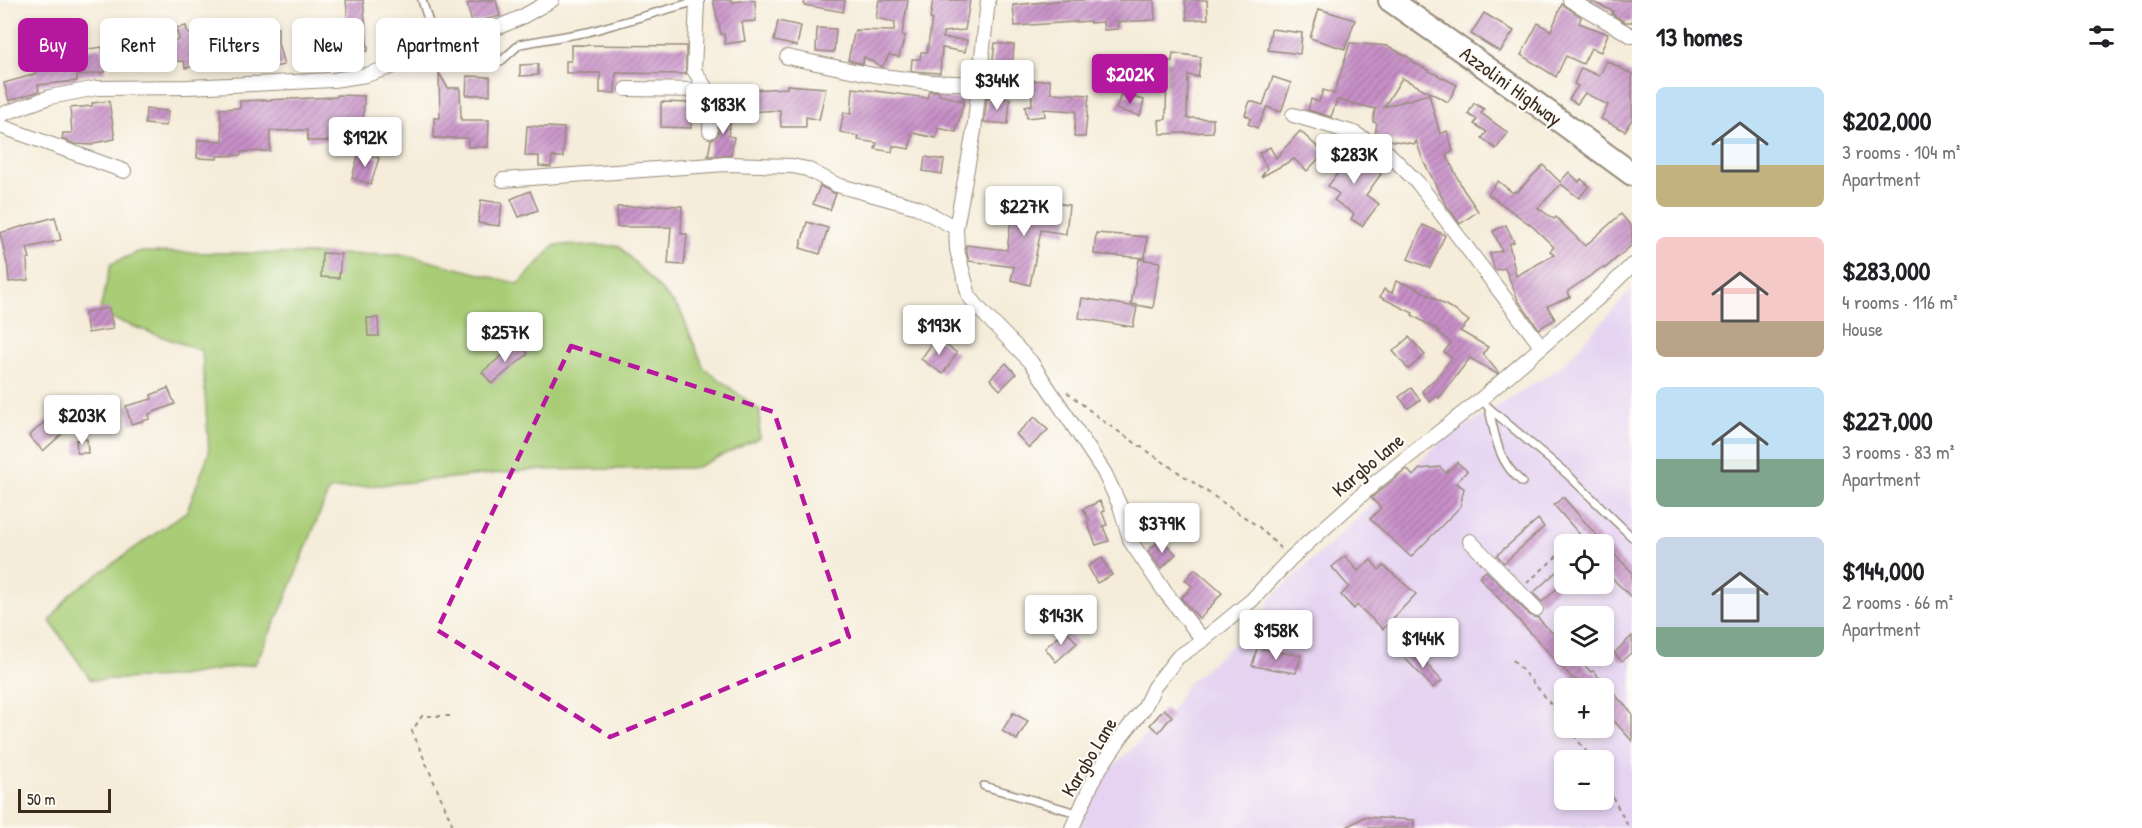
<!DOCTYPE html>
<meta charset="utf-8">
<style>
body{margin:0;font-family:"Patrick Hand",sans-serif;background:#f6f6f6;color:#202124;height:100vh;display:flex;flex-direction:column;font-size:22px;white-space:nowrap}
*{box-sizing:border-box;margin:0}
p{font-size:20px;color:#757577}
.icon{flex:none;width:33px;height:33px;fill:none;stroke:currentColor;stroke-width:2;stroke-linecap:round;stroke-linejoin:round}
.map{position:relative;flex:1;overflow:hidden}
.details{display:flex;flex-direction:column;background:#fff;width:510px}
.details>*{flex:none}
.top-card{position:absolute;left:18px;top:18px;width:570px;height:54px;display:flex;gap:12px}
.buttons{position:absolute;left:1554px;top:534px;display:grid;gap:12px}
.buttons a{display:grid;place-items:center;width:60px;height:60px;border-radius:9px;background:#fff;box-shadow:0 3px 9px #0003;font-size:30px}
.scale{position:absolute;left:18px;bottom:15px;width:93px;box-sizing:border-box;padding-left:6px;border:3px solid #3b2a1e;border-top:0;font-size:16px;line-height:21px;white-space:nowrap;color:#3b2a1e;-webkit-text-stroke:4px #fdfcf7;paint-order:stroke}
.price{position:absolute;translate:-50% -51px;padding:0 14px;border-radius:6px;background:#fff;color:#222;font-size:20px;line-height:39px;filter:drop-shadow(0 2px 3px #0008)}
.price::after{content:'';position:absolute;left:50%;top:36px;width:18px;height:14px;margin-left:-9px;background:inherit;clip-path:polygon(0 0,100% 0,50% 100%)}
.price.selected{background:#b5179e;color:#fff}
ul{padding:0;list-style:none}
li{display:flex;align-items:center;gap:18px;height:150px;padding:0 24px}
li span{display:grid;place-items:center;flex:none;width:168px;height:120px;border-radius:9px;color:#555}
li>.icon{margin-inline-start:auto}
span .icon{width:72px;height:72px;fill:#fffc;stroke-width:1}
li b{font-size:26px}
h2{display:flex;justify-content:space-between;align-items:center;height:72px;padding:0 24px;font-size:26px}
.pill{padding:0 21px;border-radius:9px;background:#fff;box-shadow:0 3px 9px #0003;font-size:21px;line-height:54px}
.pill.selected{background:#b5179e;color:#fff}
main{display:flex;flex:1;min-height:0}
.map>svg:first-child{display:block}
.built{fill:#e5d3f1;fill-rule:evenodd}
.grass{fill:#a9cd77;stroke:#727c4a;stroke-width:1.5}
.building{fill:url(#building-hatch)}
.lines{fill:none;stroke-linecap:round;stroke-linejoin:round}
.service-casing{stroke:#988b7c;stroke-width:10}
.minor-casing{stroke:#988b7c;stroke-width:16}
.primary-casing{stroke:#988b7c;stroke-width:26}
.path{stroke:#988b7c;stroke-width:2;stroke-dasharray:4.5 4.5;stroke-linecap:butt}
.service{stroke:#fff;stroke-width:7}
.minor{stroke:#fff;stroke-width:14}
.primary{stroke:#fff;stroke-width:22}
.marked{fill:none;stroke:#b5179e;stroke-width:4.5;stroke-dasharray:12 8;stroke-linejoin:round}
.labels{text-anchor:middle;stroke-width:4.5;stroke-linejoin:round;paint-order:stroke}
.street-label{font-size:20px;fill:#3b2a1e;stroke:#fdfcf7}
</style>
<main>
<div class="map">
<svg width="1632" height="828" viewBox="0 0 1632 828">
<defs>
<pattern id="building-hatch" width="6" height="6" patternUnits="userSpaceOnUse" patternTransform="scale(1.5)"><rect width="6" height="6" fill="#c790c7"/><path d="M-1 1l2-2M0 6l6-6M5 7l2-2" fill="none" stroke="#a376a1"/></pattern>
</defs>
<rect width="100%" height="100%" fill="#fdfcf7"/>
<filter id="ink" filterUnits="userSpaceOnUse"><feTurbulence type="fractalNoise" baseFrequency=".0167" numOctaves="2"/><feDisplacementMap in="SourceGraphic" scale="12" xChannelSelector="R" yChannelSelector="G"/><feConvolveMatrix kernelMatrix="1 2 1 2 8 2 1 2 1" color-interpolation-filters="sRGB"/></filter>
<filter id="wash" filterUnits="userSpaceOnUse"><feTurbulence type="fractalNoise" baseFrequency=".008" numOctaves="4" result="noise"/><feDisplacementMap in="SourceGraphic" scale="24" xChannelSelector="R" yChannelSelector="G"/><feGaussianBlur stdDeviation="1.35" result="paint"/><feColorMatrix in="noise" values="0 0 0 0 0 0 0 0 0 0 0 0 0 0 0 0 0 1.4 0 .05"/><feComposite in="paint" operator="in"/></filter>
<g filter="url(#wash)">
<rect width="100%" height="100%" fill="#f5ecd9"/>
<path class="built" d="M1632 289V828H1079L1098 781 1171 711 1186 685 1263 618 1269 600 1443 440 1561 367ZM1564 544H1604V584H1564ZM1564 616H1604V656H1564ZM1564 688H1604V728H1564ZM1564 760H1604V800H1564Z"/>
<path class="grass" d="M555 245 619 246 680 310 704 368 760 410 759 438 695 468 532 470 329 490 284 603 255 664 172 677 91 680 50 621 70 594 187 511 209 453 202 351 99 314 111 264 138 252 406 255 519 284Z"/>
<g id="blocks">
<g class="building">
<path d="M346 0H363L368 51 351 53Z"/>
<path d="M484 0H496L500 16 472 23 467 4Z"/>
<path d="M713 0H732V2L755 0 756 21 742 22 745 41 725 44 724 34H721Z"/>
<path d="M805 0H845L843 12 804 5Z"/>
<path d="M879 0H908L902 35 905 36 899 57 889 55 882 67 864 57 863 64 848 60 855 30 894 31 895 22 876 18Z"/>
<path d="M933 0H970L965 30 943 32V38L967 40 965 52 942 48 940 73 911 71 912 59H920L921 52H927L932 19H930Z"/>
<path d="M1067 0H1154L1155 20 1117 22 1118 29 1104 30 1103 22 1090 23V21L1015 26 1013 5Z"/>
<path d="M1185 0H1207L1208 19 1187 20Z"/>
<path d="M1588 0H1632V22H1625L1612 14 1613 11Z"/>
<path d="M1562 4 1581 17 1579 23 1608 34 1601 52 1591 48 1583 64 1566 56 1556 77 1521 55 1538 23 1551 31Z"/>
<path d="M1319 9 1355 20 1345 49 1310 38Z"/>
<path d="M1484 13 1514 31 1500 52 1471 34Z"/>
<path d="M778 21 801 26 797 46 774 41Z"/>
<path d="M186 26 188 34 203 31 204 35 231 27 239 58 185 68 184 61 149 62 148 40H179L176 28Z"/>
<path d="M268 28H278V43L284 65 269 68 264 46 268 45Z"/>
<path d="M817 28 836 29 834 52 816 51Z"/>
<path d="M1271 29 1302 33 1300 54 1268 50Z"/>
<path d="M46 37 53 60 76 58V51L102 47 105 72 77 76V81L38 85 39 91 9 101 4 83 36 74 27 43Z"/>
<path d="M408 37 411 51 384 56 381 42Z"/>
<path d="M995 43 1014 45 1012 69 992 67Z"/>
<path d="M1350 43 1388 46 1413 60 1412 62 1457 85 1448 102 1402 78 1384 107 1429 94 1440 134 1447 131 1453 151 1446 154 1463 189 1478 211 1460 224 1445 203 1422 158 1416 140 1415 144 1382 139 1375 135 1377 123 1373 122 1375 109H1377L1337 100 1331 117 1308 110 1311 99 1319 102 1323 90 1334 94Z"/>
<path d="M571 45 686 46V74L616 73 615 93H600V73H566V61H571Z"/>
<path d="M1173 53 1201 57 1198 77 1188 75 1187 118 1213 119V132L1160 134 1159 120 1166 119 1167 61H1172Z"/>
<path d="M1607 61 1632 74V119L1625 131 1601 119 1608 105 1585 93 1577 104 1569 99 1578 86 1574 84 1581 68 1599 76Z"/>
<path d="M538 64V75L520 76V65Z"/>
<path d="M439 73 448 88H460L461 120H489L488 147H468V138H434V118H440Z"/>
<path d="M467 76 490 77V95H466Z"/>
<path d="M1273 77 1291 83 1281 112 1267 107 1257 128 1248 124 1251 118 1245 115 1250 101 1263 105Z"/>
<path d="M1050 80 1051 93 1089 95 1085 137H1074L1076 111 1044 109 1045 116 1027 118 1025 106 1032 105 1031 81Z"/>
<path d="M787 85 826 88 819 120 806 117V127H781L780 110 749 112 748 90 787 88Z"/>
<path d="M853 88 927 98 929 91H939V95L964 101 956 132 938 128 936 138 913 133 909 149 893 146 892 152 875 149 877 143 858 140 859 136 840 132 844 112 851 114Z"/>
<path d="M1121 94 1144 100 1140 116 1116 109Z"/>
<path d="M337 95 364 96 363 129 352 128 349 144 333 141H308L307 130 270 131V151L241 152V155L217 156V159L197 158 198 140 223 141 220 109 240 108V101L337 97Z"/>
<path d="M987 97 1010 99 1008 124 984 122Z"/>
<path d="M109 101 115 139 94 143 93 145 75 144 62 139 63 133H72L70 108 92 106V103Z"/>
<path d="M661 102 692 103 691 128 661 127Z"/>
<path d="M1474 103 1484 109 1481 113 1508 133 1496 149 1482 138 1487 132 1474 124 1477 120 1468 114Z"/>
<path d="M720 106 733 108 728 136 734 137 731 155 708 156 711 140 717 136 719 132Z"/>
<path d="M146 109 168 111 166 126 145 124Z"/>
<path d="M527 126 564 128 563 157H552L551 167 539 166V156H525Z"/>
<path d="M1300 131 1324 153 1307 171 1294 159 1261 177 1267 168 1259 153 1270 147 1276 158Z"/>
<path d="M1342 145 1381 174 1366 195 1379 204 1362 226 1351 219 1354 214 1334 200 1339 194 1328 186 1341 169 1330 162Z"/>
<path d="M359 152 379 158 371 184 352 178Z"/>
<path d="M925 157 944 160 942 174 923 171Z"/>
<path d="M1543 165 1560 182 1569 172 1579 182 1581 179 1589 186 1579 198 1561 184 1538 208 1554 219 1556 217 1585 246 1621 214 1632 227V245L1604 269 1603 267 1568 291 1570 297 1547 306 1555 319 1539 329 1518 300 1505 268 1495 270 1494 268 1490 253 1502 251 1493 231 1506 225 1514 242 1509 244 1516 276 1554 255 1550 251 1554 247 1532 226 1488 194 1498 181 1513 193 1515 191 1517 192Z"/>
<path d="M820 186 836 194 830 210 813 204Z"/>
<path d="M530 191 538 210 519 217 511 199Z"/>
<path d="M1014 198 1069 205 1066 234 1041 230 1030 285 1011 280 1014 267 969 261 966 249V245L1007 250Z"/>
<path d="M481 200 502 203 499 226 478 223Z"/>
<path d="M653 205 682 206 681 234H687L684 265 668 264 671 227H617V207L653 206Z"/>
<path d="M55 217 61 240 27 248 30 258 27 259 28 280 9 282 8 268 0 233Z"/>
<path d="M807 222 828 228 820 254 800 248Z"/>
<path d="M1423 225 1445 235 1430 268 1408 259Z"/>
<path d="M1096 233 1147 237 1145 258 1094 254Z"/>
<path d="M322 253 341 254 339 278 321 277Z"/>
<path d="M1139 259 1160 262 1153 308 1131 304Z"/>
<path d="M1396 281 1415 287 1454 310 1469 321 1460 331 1488 347 1483 354 1498 372 1497 374 1470 358 1439 398 1437 396 1430 402 1422 391 1436 378 1452 358 1444 352 1451 343 1438 332 1439 331 1412 315 1413 313 1380 297 1384 289 1392 293Z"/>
<path d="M1082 298 1137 307 1133 327 1079 318Z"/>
<path d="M109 308 113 329 88 333 85 312Z"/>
<path d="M367 318H378L379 336H368Z"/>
<path d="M1409 337 1425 355 1408 369 1393 351Z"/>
<path d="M936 338 957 353 943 374 921 359Z"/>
<path d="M519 342 528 354 492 384 482 372Z"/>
<path d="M1006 363 1016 374 1000 390 990 379Z"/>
<path d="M168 388 175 404 149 414 150 419 131 424 126 406 152 399 151 395Z"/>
<path d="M1411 388 1420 400 1408 408 1399 397Z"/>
<path d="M110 415 112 430 98 431 96 416Z"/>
<path d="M1035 417 1048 430 1029 448 1016 434Z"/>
<path d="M48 419 62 434 43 451 29 436Z"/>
<path d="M87 439 88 453H77L76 440Z"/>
<path d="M1457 462 1467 471 1456 483 1464 488 1460 507 1411 557 1370 519 1381 508 1371 498 1407 469 1413 476 1420 469 1440 467 1446 473Z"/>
<path d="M1563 497 1604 544 1632 572V598L1604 570V544H1588L1554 505Z"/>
<path d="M1100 501 1105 511 1102 512 1107 525 1103 526 1109 541 1096 545 1087 522 1090 521 1083 509Z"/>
<path d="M1538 519 1544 527 1504 563 1497 555Z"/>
<path d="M1161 539 1176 554 1161 569 1148 551Z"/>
<path d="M1345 556 1358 571 1371 560 1379 570 1384 566 1416 594 1383 629 1357 605 1354 609 1341 595 1349 587 1332 567Z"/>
<path d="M1102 558 1112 575 1097 583 1088 566Z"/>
<path d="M1564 565V582L1542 602 1533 593Z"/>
<path d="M1195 569 1222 593 1200 619 1181 598 1192 586 1185 580Z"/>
<path d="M1486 571 1530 615 1538 618 1564 645V656H1575L1591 672 1593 671 1632 713V741L1604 710V688H1584L1576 679 1574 680 1479 577Z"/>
<path d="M1066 630 1077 643 1056 662 1045 648Z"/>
<path d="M1632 636V652L1622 661 1614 653Z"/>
<path d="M1257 648 1301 656 1296 673 1252 666Z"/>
<path d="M1413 649 1442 681 1433 688 1404 657Z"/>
<path d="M1164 709 1172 716 1159 732 1150 725Z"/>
<path d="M1013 713 1028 721 1017 740 1002 731Z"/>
<path d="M1364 817 1414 820V828H1345Z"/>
</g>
</g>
</g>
<g filter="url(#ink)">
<use href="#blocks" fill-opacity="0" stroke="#988b7c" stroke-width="1.5"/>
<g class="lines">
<g class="service-casing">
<g id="service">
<path d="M422 0 438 52"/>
<path d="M500 62 520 44 588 32 697 1"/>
<path d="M1481 399 1489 408 1567 474 1632 537"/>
<path d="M1489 408C1495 437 1498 462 1522 482"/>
<path d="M984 786 1077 813"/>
</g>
</g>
<g class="minor-casing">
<g id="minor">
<path d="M988 0 974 131 956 228 957 250 969 296 983 313 1031 362 1104 472 1120 506 1131 542 1165 592 1203 640"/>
<path d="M1570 0 1632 36"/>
<path d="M697 1 694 70 707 90 711 103 710 131"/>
<path d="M787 57 874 75 930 82 979 84"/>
<path d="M626 89 707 90"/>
<path d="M0 115 50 97 97 88 188 87 333 80 366 75 438 52 520 18 552 0"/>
<path d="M1293 115 1354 133 1388 153 1418 183 1541 346"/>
<path d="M0 126 124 171"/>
<path d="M503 180 726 164 792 166 807 169 837 185 917 207 956 228"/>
<path d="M1470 541 1536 609"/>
<path d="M1072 828 1096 774 1121 737 1144 708 1154 687 1178 657 1203 640 1252 600 1291 558 1376 482 1481 399 1597 299 1632 265"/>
</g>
</g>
<g class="primary-casing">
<path id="primary" d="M1390 0 1511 85 1632 174"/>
</g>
<g class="path">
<path d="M1067 392 1103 421 1259 527 1282 550"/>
<path d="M1571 544 1574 541"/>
<path d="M1527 583 1564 550"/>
<path d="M1513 660 1543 694 1564 722"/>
<path d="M450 716H422L412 731 454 828"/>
<path d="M1568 728 1593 760"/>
<path d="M1604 781 1629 828"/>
</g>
<use href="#service" class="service"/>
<use href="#minor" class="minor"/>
<use href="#primary" class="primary"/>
</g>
</g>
<path class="marked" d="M571 346 774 412 849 637 610 737 437 630Z"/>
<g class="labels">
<g class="street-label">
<text transform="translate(1511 86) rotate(36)" y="7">Azzolini Highway</text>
<text transform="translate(1368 465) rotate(-40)" y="7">Kargbo lane</text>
<text transform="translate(1089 757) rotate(-59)" y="7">Kargbo Lane</text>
</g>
</g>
</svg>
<div class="buttons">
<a><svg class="icon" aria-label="locate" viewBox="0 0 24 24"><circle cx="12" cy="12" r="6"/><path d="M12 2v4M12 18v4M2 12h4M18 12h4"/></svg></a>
<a><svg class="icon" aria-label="layers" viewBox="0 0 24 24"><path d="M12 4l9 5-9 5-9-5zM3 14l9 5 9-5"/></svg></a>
<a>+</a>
<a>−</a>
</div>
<div class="scale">50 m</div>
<b class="price selected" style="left:1130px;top:105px">$202K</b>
<b class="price" style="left:997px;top:111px">$344K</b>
<b class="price" style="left:723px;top:135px">$183K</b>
<b class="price" style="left:365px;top:168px">$192K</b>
<b class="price" style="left:1354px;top:185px">$283K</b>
<b class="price" style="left:1024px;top:237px">$227K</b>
<b class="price" style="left:939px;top:356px">$193K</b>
<b class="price" style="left:505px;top:363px">$257K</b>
<b class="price" style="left:82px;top:446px">$203K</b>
<b class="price" style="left:1162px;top:554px">$379K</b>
<b class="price" style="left:1061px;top:646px">$143K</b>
<b class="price" style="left:1276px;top:661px">$158K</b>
<b class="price" style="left:1423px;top:669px">$144K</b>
<div class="top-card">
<a class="pill selected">Buy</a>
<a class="pill">Rent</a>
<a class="pill">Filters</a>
<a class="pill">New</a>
<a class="pill">Apartment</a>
</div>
</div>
<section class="details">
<h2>13 homes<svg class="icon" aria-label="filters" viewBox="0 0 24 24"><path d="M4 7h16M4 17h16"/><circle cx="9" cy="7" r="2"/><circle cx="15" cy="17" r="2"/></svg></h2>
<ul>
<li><span style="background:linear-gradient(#bfe0f5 65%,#c2b280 0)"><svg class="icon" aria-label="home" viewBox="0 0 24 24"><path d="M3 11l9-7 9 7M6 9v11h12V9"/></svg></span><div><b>$202,000</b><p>3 rooms · 104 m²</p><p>Apartment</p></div></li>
<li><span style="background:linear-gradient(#f6c9c9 70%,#b9a48a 0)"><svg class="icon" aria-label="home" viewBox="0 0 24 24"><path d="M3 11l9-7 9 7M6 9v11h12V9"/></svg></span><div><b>$283,000</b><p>4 rooms · 116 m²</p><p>House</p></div></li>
<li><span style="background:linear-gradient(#bfe0f5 60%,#7fa58c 0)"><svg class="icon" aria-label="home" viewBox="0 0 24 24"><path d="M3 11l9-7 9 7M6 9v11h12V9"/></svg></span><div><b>$227,000</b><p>3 rooms · 83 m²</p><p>Apartment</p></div></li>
<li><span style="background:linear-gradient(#c9d6e8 75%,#7fa58c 0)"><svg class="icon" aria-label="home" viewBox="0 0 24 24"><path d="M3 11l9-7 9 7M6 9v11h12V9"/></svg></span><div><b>$144,000</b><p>2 rooms · 66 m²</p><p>Apartment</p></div></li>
</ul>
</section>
</main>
